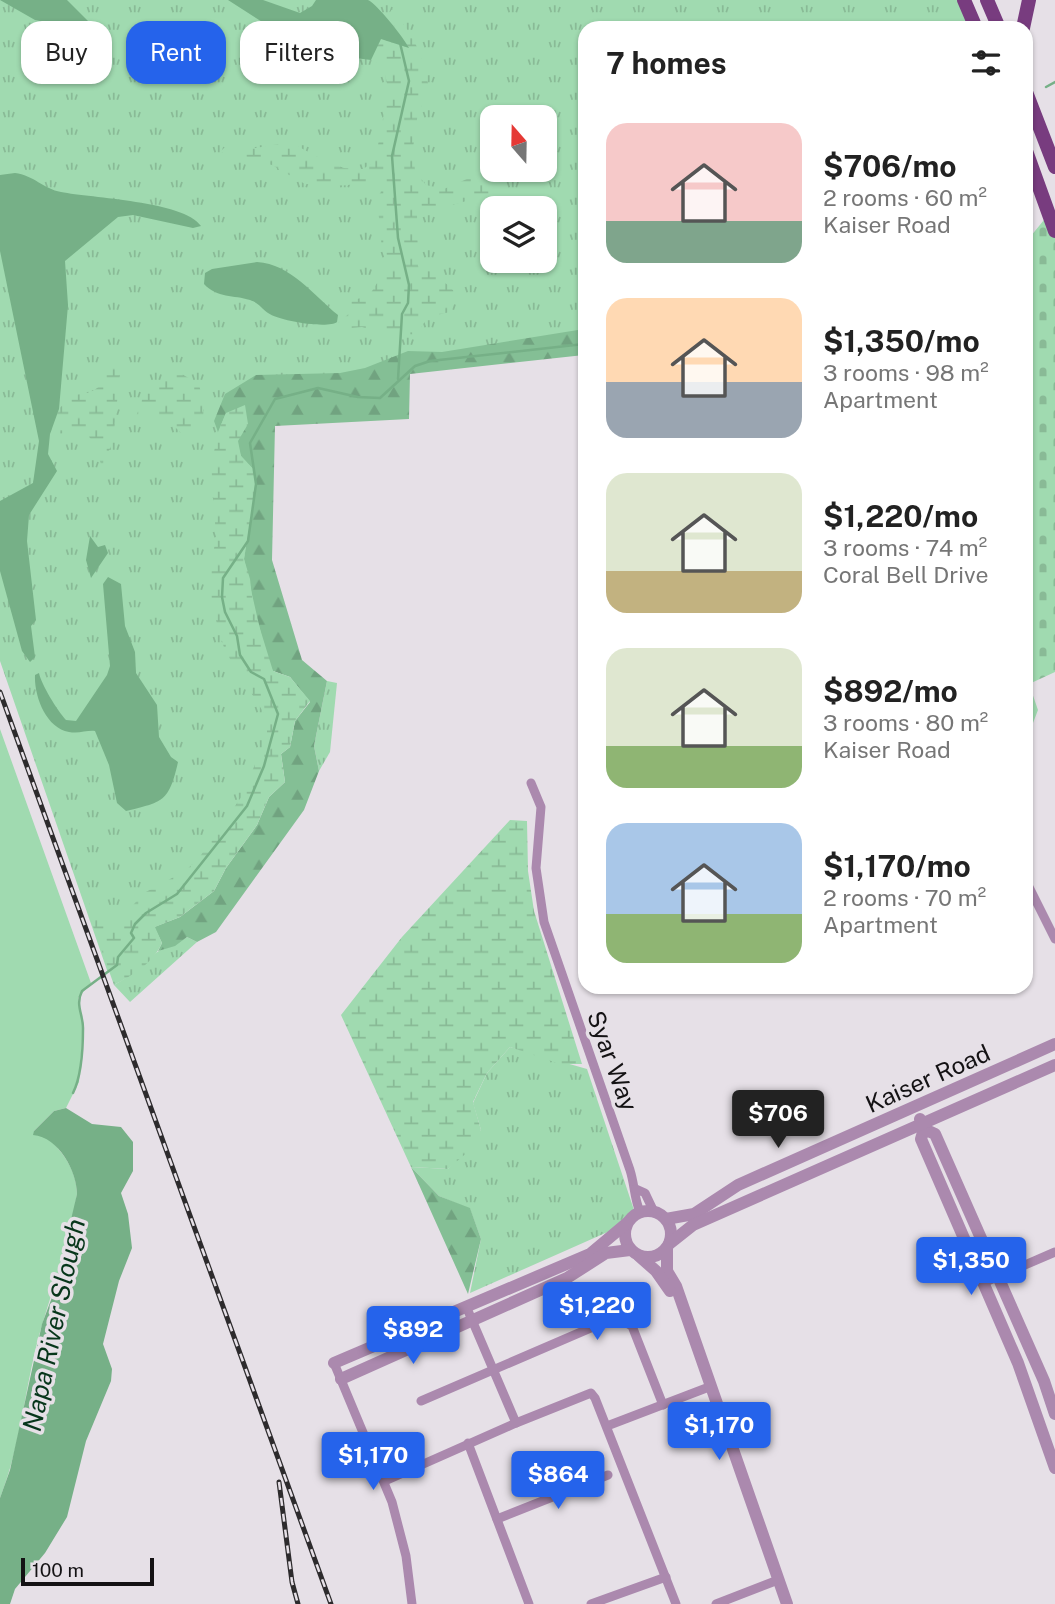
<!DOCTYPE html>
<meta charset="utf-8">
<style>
body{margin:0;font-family:"Public Sans",sans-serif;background:#f6f6f6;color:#222;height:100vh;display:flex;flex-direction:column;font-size:26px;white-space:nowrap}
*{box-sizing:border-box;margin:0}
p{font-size:23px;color:#767676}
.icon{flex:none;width:38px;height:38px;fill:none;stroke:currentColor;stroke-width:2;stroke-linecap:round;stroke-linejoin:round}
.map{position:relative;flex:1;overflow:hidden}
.panel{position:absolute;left:578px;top:21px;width:455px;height:973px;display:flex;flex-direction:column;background:#fff;border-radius:21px;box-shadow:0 2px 5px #0004}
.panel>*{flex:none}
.top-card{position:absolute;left:21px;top:21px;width:452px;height:63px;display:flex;gap:14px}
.needle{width:46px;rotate:340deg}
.buttons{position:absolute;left:480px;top:105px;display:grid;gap:14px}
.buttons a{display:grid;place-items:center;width:77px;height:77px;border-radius:14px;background:#fff;box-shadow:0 2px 5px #0004;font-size:35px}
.scale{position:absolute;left:21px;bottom:18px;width:133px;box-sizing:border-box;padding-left:7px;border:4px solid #141214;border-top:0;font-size:19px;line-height:24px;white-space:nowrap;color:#141214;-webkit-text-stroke:5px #e6e0e7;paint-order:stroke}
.price{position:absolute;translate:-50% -60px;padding:0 16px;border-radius:7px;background:#2563eb;color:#fff;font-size:23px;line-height:46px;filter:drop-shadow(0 2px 4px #0008)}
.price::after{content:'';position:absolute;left:50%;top:42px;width:21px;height:16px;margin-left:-10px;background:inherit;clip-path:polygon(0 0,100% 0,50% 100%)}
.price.active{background:#222;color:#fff}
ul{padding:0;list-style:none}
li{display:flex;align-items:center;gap:21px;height:175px;padding:0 28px}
li span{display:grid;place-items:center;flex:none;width:196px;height:140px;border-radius:21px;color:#555}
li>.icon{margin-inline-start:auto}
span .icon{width:84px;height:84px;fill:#fffc;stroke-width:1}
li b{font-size:30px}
h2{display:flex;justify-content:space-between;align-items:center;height:84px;padding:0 28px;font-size:30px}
.tag{padding:0 24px;border-radius:21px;background:#fff;box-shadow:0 2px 5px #0004;font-size:24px;line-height:63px}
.tag.active{background:#2563eb;color:#fff}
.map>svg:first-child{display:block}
.grass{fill:url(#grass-tufts);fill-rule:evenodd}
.forest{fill:url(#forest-firs)}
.wetland{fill:url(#wetland-marsh)}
.cemetery{fill:url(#cemetery-stones)}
.park{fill:#a0dab0}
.water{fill:#76b087}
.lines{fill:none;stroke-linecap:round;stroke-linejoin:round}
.stream{stroke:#76b087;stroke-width:2.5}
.minor{stroke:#ab89ae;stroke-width:9}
.tertiary{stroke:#ab89ae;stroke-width:12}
.primary{stroke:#783c7f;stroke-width:14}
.rail-casing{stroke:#2d2b2d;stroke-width:5}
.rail{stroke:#e6e0e7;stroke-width:2.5;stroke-dasharray:8;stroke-linecap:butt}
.labels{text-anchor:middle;stroke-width:7;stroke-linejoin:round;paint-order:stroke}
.street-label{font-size:24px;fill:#141214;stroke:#e6e0e7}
.water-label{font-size:26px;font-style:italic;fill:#07361b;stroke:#e6e0e7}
</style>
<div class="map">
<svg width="1055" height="1604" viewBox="0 0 1055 1604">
<defs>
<pattern id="grass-tufts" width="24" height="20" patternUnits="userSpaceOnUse" patternTransform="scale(1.75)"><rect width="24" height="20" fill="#a0dab0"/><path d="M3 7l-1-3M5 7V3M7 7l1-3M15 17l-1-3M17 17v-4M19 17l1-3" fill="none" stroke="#89ba96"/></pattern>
<pattern id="forest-firs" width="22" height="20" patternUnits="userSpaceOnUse" patternTransform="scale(1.75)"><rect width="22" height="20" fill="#84bf95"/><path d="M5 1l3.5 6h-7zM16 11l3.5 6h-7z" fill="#71a380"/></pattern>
<pattern id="wetland-marsh" width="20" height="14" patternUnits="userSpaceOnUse" patternTransform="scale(1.75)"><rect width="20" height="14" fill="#a0dab0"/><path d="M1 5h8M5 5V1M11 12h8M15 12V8" fill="none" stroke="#89ba96"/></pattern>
<pattern id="cemetery-stones" width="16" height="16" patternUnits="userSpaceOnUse" patternTransform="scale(1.75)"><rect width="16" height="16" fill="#a0dab0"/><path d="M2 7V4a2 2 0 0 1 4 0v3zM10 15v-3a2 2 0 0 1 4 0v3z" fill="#89ba96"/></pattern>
</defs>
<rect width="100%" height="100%" fill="#e6e0e7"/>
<g class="grass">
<path d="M0 0H964L974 28H584V344L318 388 250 443 278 714 255 791 108 973 0 661ZM492 117H544V170H492ZM492 208H544V261H492Z"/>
<path d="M327 681 337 683 330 752 319 771 314 746Z"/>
<path d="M187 937 197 942 130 1002 114 985C131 976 141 965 156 953 165 946 177 944 187 937Z"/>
<path d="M510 1047 587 1069 637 1219 470 1293 481 1239 470 1209 439 1196 411 1167 448 1169 481 1130 473 1103 487 1073Z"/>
</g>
<g class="forest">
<path d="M584 329V355L410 374 409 419 275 426 272 560 302 660 327 681 314 746 319 771 304 810 216 932 197 942 187 937 175 946 158 951 162 943 154 927 180 917 214 891 226 868 257 825 269 797 285 782 281 754 290 747 295 721 310 702 290 677 273 671 267 660 244 559 256 484 254 470 241 456 226 413 218 432 214 421 225 394 256 375 340 373 365 368 408 351 442 352Z"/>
<path d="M411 1167 439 1196 470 1208 481 1239 468 1294Z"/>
</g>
<g class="wetland">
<path d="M392 9C418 42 421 52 430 92L418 112 413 148 415 171 426 185 444 189 492 168 516 170 503 178 491 194 417 215 418 266 436 274 455 292 451 312C435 315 423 317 419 334L388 335 362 327 330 330 352 311 341 303 369 296 388 265 382 250 377 197 381 192 377 182 338 186 305 184 272 165 220 152 225 147 249 149 290 142 325 161 344 168 363 169 375 161 388 92 384 65 371 60 380 39 408 47 400 30 385 20Z"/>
<path d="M112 358 120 373 113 441 102 467 94 443 85 432 50 434 59 409 71 395C101 394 103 384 112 358Z"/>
<path d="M180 373 199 384C205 411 208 422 188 442 174 422 161 415 136 417L145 390Z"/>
<path d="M245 405 248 424 238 441 241 456 254 470 256 484 244 559 250 579 253 606 273 671 290 677 310 701 295 721 290 747 281 754 285 782 269 797 257 825 226 868 214 891 180 917 155 927 162 943C153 963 133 975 114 985L81 893 103 921 115 925 144 893 185 871 199 858 242 796 267 735V718L225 651 211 603 209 581 216 536 211 467 218 432 226 413Z"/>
<path d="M510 820 527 821 528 871 534 911 582 1064H560L510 1047 487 1073 473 1102 481 1130 470 1150 448 1169 411 1167 341 1015 402 937Z"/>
</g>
<path class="cemetery" d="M1048 215 1055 231V672L1029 684 1038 710 1033 723 1026 724V242Z"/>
<path class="park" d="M0 729 91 983 78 998 83 1026 79 1082 66 1108 54 1111 34 1131C40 1136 47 1137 53 1143 67 1157 77 1175 77 1194 70 1239 55 1282 42 1325 25 1382 22 1443 0 1498Z"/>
<g class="water">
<path d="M0 0H67L103 36 74 34 56 24 35 20Z"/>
<path d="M228 0H263L300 13 312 6 316 0H368C377 4 404 38 409 48L381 39 371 60 324 54 310 40 278 32Z"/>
<path d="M15 173C33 175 44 189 61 192 91 198 184 201 201 226L193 228 133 215 118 217 65 261 68 305 59 409 50 434 48 454 57 471 29 515 27 541 36 620 31 626 35 657 30 662 22 651 0 571V501L33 483 39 441 0 251V175Z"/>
<path d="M257 262C291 264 313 295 338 315L337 322C328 329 279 321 268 313 261 308 259 303 250 300 234 295 217 298 204 284L205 273 212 269Z"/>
<path d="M90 536 98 547 105 545 108 553 91 578 86 560Z"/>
<path d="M108 577 121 584 125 626 135 652 136 673 157 705 159 737 171 757 178 762C169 802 163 802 126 811L117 803 109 765 95 731C87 730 79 734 69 732 46 728 34 696 35 675L39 673C41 684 57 710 66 720L76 721 107 675 110 666 103 584Z"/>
<path d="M66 1108 92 1124 121 1127 133 1142V1171L121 1193 128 1214 132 1248 119 1281 103 1344 112 1369 111 1381 86 1441 67 1517 45 1553 15 1589 10 1604H0V1498L10 1470 42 1324 54 1292 77 1194C77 1172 59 1137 33 1135L34 1131 54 1111Z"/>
</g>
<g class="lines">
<g class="stream">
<path d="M1046 87 1055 82"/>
<path d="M398 379 402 314 408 303 409 285 398 238 392 156 409 81 400 43"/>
<path d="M73 1093C82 1075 83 1049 83 1028 83 1014 75 1005 82 991L117 965 118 957 134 938 131 933 135 924 146 913 177 894 247 806 264 766 278 714 264 679 251 672 240 655 237 636 225 612 222 597 223 578 248 541 256 484 250 443 275 399 318 388 358 397 380 398 415 366 430 361 584 344"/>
</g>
<g class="minor">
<path d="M531 783 541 807 536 868 544 922 630 1170C635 1186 634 1198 640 1212"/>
<path d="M1026 881 1055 939"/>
<path d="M636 1189 645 1193 654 1212"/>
<path d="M983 1283 1055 1252"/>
<path d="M466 1306 516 1423"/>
<path d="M334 1363 392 1502 406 1556 412 1604"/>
<path d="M421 1401 616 1317 632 1326 663 1405"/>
<path d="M607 1426 709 1387"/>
<path d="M468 1443 529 1604"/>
<path d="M385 1481 516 1423 591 1393 595 1398 676 1604"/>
<path d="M497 1519 608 1475"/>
<path d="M591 1604 666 1577"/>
<path d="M716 1604 778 1580"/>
</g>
<g class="tertiary">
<path d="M920 1119 924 1129 921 1139 1018 1363 1055 1468"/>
<path d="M924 1129 935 1134 1044 1381 1055 1414"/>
<circle cx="648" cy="1234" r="23"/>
<path d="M666 1219 694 1214 738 1185 1055 1044"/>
<path d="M669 1244 693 1225 1055 1065"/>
<path d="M667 1249V1271L676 1286 787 1604"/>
<path d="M639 1256 656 1271 670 1291"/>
<path d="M334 1363 590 1254 627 1223"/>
<path d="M341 1379 567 1278 606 1253 630 1250"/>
</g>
<g class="primary">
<path d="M964 0 976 28"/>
<path d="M987 0 999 28"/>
<path d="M1023 28 1029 0"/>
<path d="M1026 92 1055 167"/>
<path d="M1026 151 1055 231"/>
</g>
<g class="rail-casing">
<g id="rail">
<path d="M0 692 331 1604"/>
<path d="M279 1482 292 1582 298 1604"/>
</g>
</g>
<use href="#rail" class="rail"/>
</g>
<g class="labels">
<g class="street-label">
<text transform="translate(612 1061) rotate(70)" y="8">Syar Way</text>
<text transform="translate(928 1079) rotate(-24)" y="8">Kaiser Road</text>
</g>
<g class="water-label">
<text transform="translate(54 1325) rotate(-78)" y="9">Napa River Slough</text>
</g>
</g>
</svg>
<div class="buttons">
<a><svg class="needle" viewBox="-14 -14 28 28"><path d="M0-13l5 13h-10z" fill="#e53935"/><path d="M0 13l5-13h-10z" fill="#767676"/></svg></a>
<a><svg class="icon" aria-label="layers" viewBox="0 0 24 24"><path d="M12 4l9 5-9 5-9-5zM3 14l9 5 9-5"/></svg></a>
</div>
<div class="scale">100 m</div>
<b class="price active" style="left:778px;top:1150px">$706</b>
<b class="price" style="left:971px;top:1297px">$1,350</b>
<b class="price" style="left:597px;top:1342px">$1,220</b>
<b class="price" style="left:413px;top:1366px">$892</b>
<b class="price" style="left:719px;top:1462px">$1,170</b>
<b class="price" style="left:373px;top:1492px">$1,170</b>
<b class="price" style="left:558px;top:1511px">$864</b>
<div class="top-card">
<a class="tag">Buy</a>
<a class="tag active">Rent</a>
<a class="tag">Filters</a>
</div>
<section class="panel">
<h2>7 homes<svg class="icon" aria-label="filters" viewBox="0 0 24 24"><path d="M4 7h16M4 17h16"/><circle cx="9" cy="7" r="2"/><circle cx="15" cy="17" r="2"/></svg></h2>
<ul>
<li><span style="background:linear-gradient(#f6c9c9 70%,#7fa58c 0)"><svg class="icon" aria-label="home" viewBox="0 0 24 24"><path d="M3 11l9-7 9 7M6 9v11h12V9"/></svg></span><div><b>$706/mo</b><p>2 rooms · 60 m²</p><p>Kaiser Road</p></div></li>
<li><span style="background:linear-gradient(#ffd9b3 60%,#9aa5b1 0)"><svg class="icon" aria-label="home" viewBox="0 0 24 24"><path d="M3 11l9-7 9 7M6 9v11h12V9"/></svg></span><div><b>$1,350/mo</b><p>3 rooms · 98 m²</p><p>Apartment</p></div></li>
<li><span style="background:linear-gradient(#dfe7d0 70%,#c2b280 0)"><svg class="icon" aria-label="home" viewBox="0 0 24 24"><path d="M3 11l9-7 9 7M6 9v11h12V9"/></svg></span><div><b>$1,220/mo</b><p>3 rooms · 74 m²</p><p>Coral Bell Drive</p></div></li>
<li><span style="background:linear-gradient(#dfe7d0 70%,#8fb573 0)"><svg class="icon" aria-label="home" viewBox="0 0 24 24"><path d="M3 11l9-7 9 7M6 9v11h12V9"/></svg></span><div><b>$892/mo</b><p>3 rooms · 80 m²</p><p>Kaiser Road</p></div></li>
<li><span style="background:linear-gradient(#a9c7e8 65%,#8fb573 0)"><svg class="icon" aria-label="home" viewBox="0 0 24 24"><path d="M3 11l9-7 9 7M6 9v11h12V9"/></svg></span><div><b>$1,170/mo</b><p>2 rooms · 70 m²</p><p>Apartment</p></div></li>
</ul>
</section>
</div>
